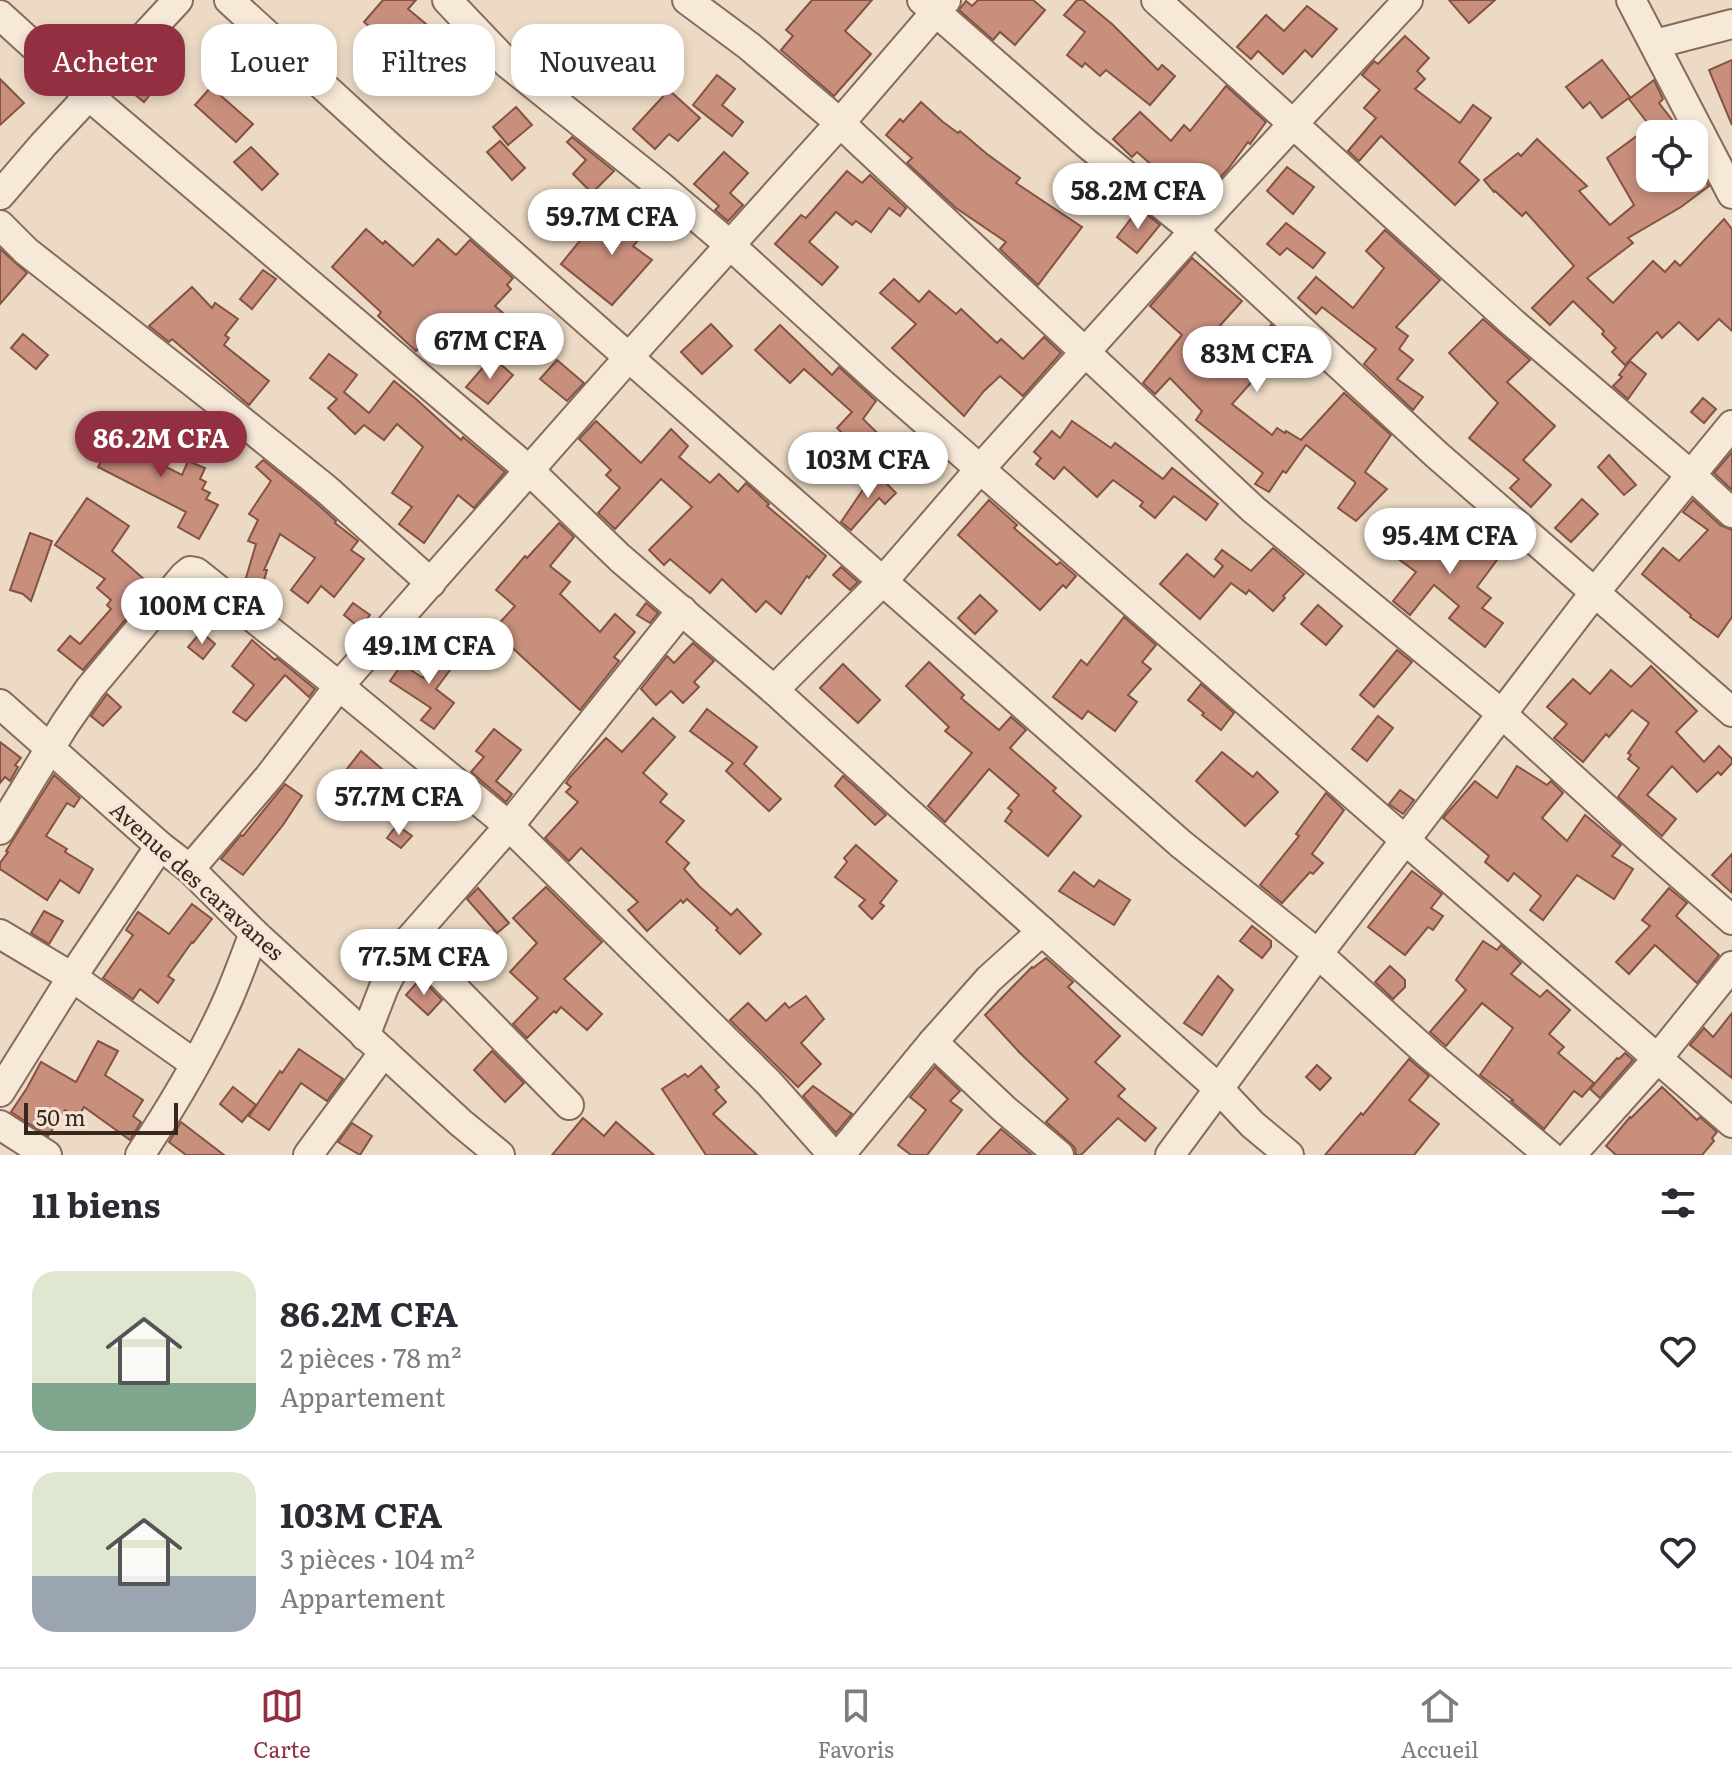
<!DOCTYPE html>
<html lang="fr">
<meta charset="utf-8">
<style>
body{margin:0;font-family:Literata,serif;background:#f7f7f7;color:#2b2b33;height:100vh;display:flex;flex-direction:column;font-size:30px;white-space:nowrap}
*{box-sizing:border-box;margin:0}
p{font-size:26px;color:#7c7c81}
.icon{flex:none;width:44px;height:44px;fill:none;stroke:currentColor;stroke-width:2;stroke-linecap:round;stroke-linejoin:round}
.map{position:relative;height:1155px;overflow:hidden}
.drawer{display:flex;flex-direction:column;background:#fff;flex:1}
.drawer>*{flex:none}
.banner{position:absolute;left:24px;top:24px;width:800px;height:72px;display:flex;gap:16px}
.fabs{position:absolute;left:1636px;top:120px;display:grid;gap:16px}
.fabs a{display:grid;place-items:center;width:72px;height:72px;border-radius:16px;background:#fff;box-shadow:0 4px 12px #0003;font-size:40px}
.scale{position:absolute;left:24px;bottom:20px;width:154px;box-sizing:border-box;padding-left:8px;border:4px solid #37271f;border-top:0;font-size:22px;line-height:28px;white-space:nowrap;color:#37271f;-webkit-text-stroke:6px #f4e5d4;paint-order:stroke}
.price{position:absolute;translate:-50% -68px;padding:0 18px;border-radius:28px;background:#fff;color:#222;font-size:26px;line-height:52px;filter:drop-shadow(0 2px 4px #0008)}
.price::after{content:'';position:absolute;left:50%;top:48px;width:24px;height:18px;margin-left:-12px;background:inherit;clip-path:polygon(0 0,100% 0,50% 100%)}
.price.selected{background:#922f41;color:#fff}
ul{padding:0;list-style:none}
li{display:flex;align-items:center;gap:24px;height:200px;padding:0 32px}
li+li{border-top:2px solid #e1e1e2}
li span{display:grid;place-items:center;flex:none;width:224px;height:160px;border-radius:24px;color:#555}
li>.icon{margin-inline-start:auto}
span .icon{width:96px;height:96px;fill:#fffc;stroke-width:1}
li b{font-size:34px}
h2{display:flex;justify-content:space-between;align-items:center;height:96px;padding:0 32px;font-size:34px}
.pill{padding:0 28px;border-radius:24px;background:#fff;box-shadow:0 4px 12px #0003;font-size:28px;line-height:72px}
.pill.selected{background:#922f41;color:#fff}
.dock{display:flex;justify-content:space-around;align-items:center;height:112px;border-top:2px solid #e1e1e2;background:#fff;font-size:22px;color:#7c7c81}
.dock a{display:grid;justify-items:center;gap:4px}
.dock .selected{color:#922f41}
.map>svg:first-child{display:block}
.building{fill:#c88f7d;stroke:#845243;stroke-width:2}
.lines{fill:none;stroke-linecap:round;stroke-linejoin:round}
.minor-casing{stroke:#866b5c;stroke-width:32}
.minor{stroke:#f7e9d8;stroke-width:28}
.labels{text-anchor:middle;stroke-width:6;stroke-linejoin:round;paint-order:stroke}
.street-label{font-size:22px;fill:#37271f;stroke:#f4e5d4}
</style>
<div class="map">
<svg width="1732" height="1155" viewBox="0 0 1732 1155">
<rect width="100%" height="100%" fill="#ecdac5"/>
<g class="building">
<path d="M383 0H416L408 9 426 24 401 54 421 73 404 90 383 69 399 53 364 22Z"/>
<path d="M812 0H872L845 31 871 54 834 96 781 50 793 36 786 30Z"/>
<path d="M978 0H1033L1045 10 1015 45 1000 32 993 40 959 10 966 1 972 6Z"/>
<path d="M1077 0H1083L1112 24 1158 70 1162 65 1175 76 1150 105 1106 70 1100 76 1085 63 1082 67 1067 55 1085 32 1064 15Z"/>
<path d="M1449 0H1495L1469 23Z"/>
<path d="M1307 6 1337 29 1312 57 1305 50 1283 74 1258 51 1251 59 1237 47 1266 15 1284 31Z"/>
<path d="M622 34 636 53 606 75 592 56Z"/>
<path d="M1405 36 1429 58 1417 71 1425 79 1415 89 1460 123 1473 105 1491 118 1459 162 1479 180 1455 205 1381 136 1359 161 1348 151 1376 118 1364 108 1380 90 1362 75 1374 61 1378 64Z"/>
<path d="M156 54 172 67 144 102 128 89Z"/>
<path d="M1602 60 1630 97 1602 118 1590 102 1583 108 1566 87Z"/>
<path d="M1732 60V125L1709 70Z"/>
<path d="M717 75 735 89 722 105 743 122 732 136 693 105Z"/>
<path d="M0 79 24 103 0 125Z"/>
<path d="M1654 80 1663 99 1659 103 1673 121 1670 123 1679 134H1656L1650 126V178H1704L1709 186 1681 207 1628 238 1633 243 1587 278 1613 303 1653 261 1665 272 1675 261 1680 266 1724 219 1732 229V331L1719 319 1698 340 1679 322 1662 338 1657 332 1625 365 1612 352 1616 348 1602 334 1604 331 1573 301 1550 325 1532 308 1574 266 1526 212 1522 216 1495 191 1494 192 1484 180 1518 153 1521 156 1537 139 1587 186 1579 191 1610 225 1634 205 1607 158 1650 126 1629 99Z"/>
<path d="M1226 86 1266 122 1250 144 1248 142 1228 169 1192 208 1159 180 1163 175 1137 152 1132 157 1113 139 1140 112 1171 141 1184 125 1190 131Z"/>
<path d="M211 87 253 124 236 142 195 105Z"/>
<path d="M669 90 700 118 678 141 669 134 655 149 633 129Z"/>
<path d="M921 102 943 122 958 133 960 131 987 154 1020 178 1016 183 1082 227 1038 285 1000 249 1006 242 956 208 907 163 912 158 886 135 900 119 903 122Z"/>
<path d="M516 107 532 125 508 145 493 127Z"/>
<path d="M572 137 614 171 592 193 573 174 586 160 567 142Z"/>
<path d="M500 141 525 168 512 180 487 152Z"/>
<path d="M251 147 278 174 262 190 234 162Z"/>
<path d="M724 152 748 173 730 193 743 205 728 221 715 210 719 206 694 184Z"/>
<path d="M1287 167 1314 187 1293 214 1267 191Z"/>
<path d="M847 171 862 183 870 175 906 208 900 216 889 208 871 232 856 221 852 225 836 212 809 242 838 267 822 285 775 244 801 215 806 218Z"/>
<path d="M650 200 663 211 633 246 652 260 612 305 561 264 587 232 588 234 595 227 613 243Z"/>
<path d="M1139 208 1160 225 1137 253 1117 237Z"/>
<path d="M1286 223 1325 253 1313 268 1287 248 1280 255 1267 244Z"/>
<path d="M366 229 383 244 385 241 413 266 438 239 456 255 470 240 513 278 507 285 511 289 495 306 511 320 492 342 496 345 484 361 457 340 453 346 435 332 416 351 378 316 381 312 332 267Z"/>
<path d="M1385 230 1440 280 1396 327 1408 336 1399 349 1413 360 1397 379 1423 397 1413 410 1364 364 1376 349 1322 307 1316 314 1298 298 1316 277 1353 308 1384 268 1366 251Z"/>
<path d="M0 249 27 273 0 304Z"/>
<path d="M1192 258 1242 301 1198 350 1227 374 1271 325 1288 341 1232 404 1272 435 1277 428 1285 433 1286 431 1301 440 1344 393 1391 435 1365 472 1387 489 1356 521 1338 508 1355 484V482L1306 445 1286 473 1283 471 1269 492 1255 484 1263 473 1196 420 1202 411 1170 378 1155 394 1143 383 1182 335 1150 306Z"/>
<path d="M263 270 276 279 252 309 240 299Z"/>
<path d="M894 279 919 302 929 291 956 314 961 309 997 343 1001 339 1023 359 1044 337 1061 353 1023 396 1000 376 984 391 964 416 892 348 916 324 880 293Z"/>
<path d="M192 287 212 308 215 303 238 319 225 335 229 338 224 345 269 381 249 405 172 339 169 342 149 326Z"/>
<path d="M1483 319 1530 360 1507 382 1555 426 1523 460 1551 485 1531 507 1510 488 1519 479 1469 438 1498 403 1449 353Z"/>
<path d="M711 324 732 346 702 374 681 352Z"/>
<path d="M780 325 832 375 839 367 876 401 863 419 901 456 884 474 837 428 852 412 804 369 790 383 755 350Z"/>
<path d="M23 334 48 355 36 369 11 348Z"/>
<path d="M329 354 357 375 344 392 369 413 394 381 416 399 461 440 463 437 505 472 474 508 458 495 424 543 399 524 412 507 392 493 423 447 397 424 384 440 364 425 355 434 328 408 337 399 310 378Z"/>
<path d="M492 357 513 375 488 404 466 387Z"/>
<path d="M557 360 584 383 567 401 540 379Z"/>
<path d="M1630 361 1646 374 1628 399 1613 386 1622 377 1619 375Z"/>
<path d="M1703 398 1716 409 1704 423 1691 412Z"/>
<path d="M596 421 641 463 671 429 688 446 679 457 710 483 719 474 738 492 746 483 769 504 767 506 826 556 809 578 807 576 781 614 766 601 756 612 722 579 710 593 670 559 664 565 649 550 692 507 661 479 615 529 598 513 620 488 606 475 611 470 579 439Z"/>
<path d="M1072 421 1111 448 1115 443 1163 479 1172 468 1218 504 1206 520 1174 496 1155 518 1140 506 1143 502 1113 480 1097 497 1064 467 1054 479 1036 464 1041 458 1034 452 1052 431 1060 438Z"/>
<path d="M131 423 156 434 146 457 182 475 188 461 205 468 200 479 206 482 202 489 210 493 206 499 218 505 199 539 178 527 186 512 98 467 110 445 118 449Z"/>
<path d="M1732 452V490L1714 473Z"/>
<path d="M1609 455 1636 485 1624 495 1598 467Z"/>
<path d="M263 460 315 502 336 521 335 523 358 541 351 550 364 559 334 597 321 586 308 603 291 590 315 558 280 534 264 570H267L258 600 243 588 256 544 248 541 258 520 249 514 271 481 256 467Z"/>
<path d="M875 472 896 493 885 504 879 498 851 530 841 522Z"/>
<path d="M87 498 129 526 112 551 153 587 83 670 58 650 70 636 80 644 111 609 107 605 111 600 97 588 105 579 55 545Z"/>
<path d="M1582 499 1598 514 1571 542 1555 528Z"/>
<path d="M989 500 1017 525 1014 528 1057 565 1060 562 1076 576 1066 588 1063 585 1040 610 958 535Z"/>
<path d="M1693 500 1720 525 1732 530V617L1718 637 1690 617 1691 615 1642 574 1663 548 1679 561 1708 530 1683 512Z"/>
<path d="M1469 511 1484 523 1470 541 1497 560 1477 587 1491 598 1482 608 1503 623 1485 647 1449 618 1459 606 1434 585 1410 615 1393 601 1416 572 1385 549 1404 527 1435 554Z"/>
<path d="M559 523 574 537 550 566 570 582 560 594 600 632 615 614 635 632 614 657 619 661 580 710 493 630 515 606 496 590 525 556 527 558Z"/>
<path d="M30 533 52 541 31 601 23 594 10 590Z"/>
<path d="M1273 548 1304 574 1283 596 1285 598 1273 611 1249 590 1246 594 1231 583 1200 619 1160 584 1187 554 1214 577 1223 566 1215 559 1222 550 1251 571Z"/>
<path d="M841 567 858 582 850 590 833 575Z"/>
<path d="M980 595 997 611 975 634 958 618Z"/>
<path d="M353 603 370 615 360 628 344 615Z"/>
<path d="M646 603 658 613 650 623 637 615Z"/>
<path d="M1318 605 1342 626 1326 645 1301 624Z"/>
<path d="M1124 617 1156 645 1142 662 1151 669 1128 695 1137 702 1115 731 1088 711 1082 719 1053 697 1081 660 1087 665Z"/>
<path d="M201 632 215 644 203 659 188 647Z"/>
<path d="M252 640 275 660 277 658 315 689 309 697 285 675 246 721 233 712 254 685 232 666Z"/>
<path d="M693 643 714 661 694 682 699 687 683 703 671 691 656 705 641 689 667 656 674 663Z"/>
<path d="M445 647 459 658 436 689 454 703 434 729 421 720 431 708 390 681 402 664 423 678Z"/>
<path d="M1397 650 1412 662 1374 707 1360 695Z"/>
<path d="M929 662 964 695 961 698 999 730 1011 717 1026 730 1010 748 1056 788 1053 791 1081 816 1048 856 1005 821 1012 811 1008 808 1019 795 989 769 945 822 928 806 972 753 945 731 949 727 906 686Z"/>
<path d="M843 664 880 700 858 723 820 688Z"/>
<path d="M1651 666 1697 711 1676 732 1704 762 1719 746 1732 759V763L1721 775 1718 772 1697 792 1672 766 1647 795 1676 819 1662 836 1618 797 1639 768 1628 759 1631 755 1628 753 1649 723 1632 710 1609 737 1606 734 1583 762 1554 738 1567 724 1547 707 1573 679 1590 694 1611 670 1631 687Z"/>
<path d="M1201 684 1234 713 1221 730 1202 715 1204 713 1188 700Z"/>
<path d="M107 694 121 707 103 726 91 716Z"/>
<path d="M707 709 757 747 744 764 781 799 769 811 726 771 733 763 690 731Z"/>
<path d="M1378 716 1393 728 1367 761 1352 749Z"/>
<path d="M653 718 675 737 643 773 667 794 660 802 684 821 666 842 689 863 684 869 699 886 731 915 737 909 761 934 740 954 716 930 718 928 687 899 683 903 681 900 647 931 628 910 638 902 581 848 569 861 545 838 578 802 566 792 571 787 566 783 570 777 606 738 622 752Z"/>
<path d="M494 729 521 750 496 781 512 794 506 802 471 772 484 757 476 751Z"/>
<path d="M0 742 21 758 15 765 18 767 10 781 5 777 0 783Z"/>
<path d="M361 751 382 769 360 796 339 779Z"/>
<path d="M1222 752 1253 777 1257 772 1278 792 1245 826 1196 781Z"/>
<path d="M1517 766 1547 785 1551 781 1563 793 1542 818 1567 841 1585 815 1621 845 1612 856 1633 869 1614 899 1577 875 1543 920 1530 910 1541 896 1514 873 1508 881 1485 862 1489 856 1443 818 1475 781 1497 798Z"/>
<path d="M54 775 80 798 74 807 67 803 46 836 67 849 65 852 93 869 79 893 60 880 47 900 0 869V863L8 852 6 851Z"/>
<path d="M843 776 886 815 875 825 835 786Z"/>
<path d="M285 784 302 796 283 825 243 875 221 859 241 835 243 836Z"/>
<path d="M1400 790 1414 800 1403 814 1389 804Z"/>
<path d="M1326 793 1344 810 1312 854 1323 863 1313 874 1310 872 1282 903 1260 885 1299 836 1296 834Z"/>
<path d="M397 825 412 836 401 848 387 838Z"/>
<path d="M856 845 897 881 880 903 884 906 872 919 859 906 865 900 835 877 847 862 844 858Z"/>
<path d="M1732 854V893L1712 875Z"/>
<path d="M1412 871 1442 894 1431 908 1443 916 1433 930 1428 927 1405 955 1368 927Z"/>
<path d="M1074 872 1094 887 1099 880 1130 900 1114 925 1059 891Z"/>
<path d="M546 887 602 942 564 979 602 1014 587 1030 561 1007 556 1013 554 1011 527 1038 513 1024 538 998 510 972 537 943 513 918Z"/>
<path d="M478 888 509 923 497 933 467 899Z"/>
<path d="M1669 888 1687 903 1676 916 1719 955 1697 983 1655 945 1629 974 1616 962 1650 926 1642 920Z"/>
<path d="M192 904 212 919 193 943 192 942 168 976 174 980 158 1003 140 989 133 999 103 978 133 935 126 930 138 912 169 934Z"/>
<path d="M44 911 63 921 49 944 31 933Z"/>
<path d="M1252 926 1271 941V947L1262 958 1240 941Z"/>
<path d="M1483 941 1497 950 1501 945 1521 963 1511 974 1540 997 1547 990 1570 1010 1549 1034 1564 1047 1558 1053 1594 1083 1582 1097 1574 1091 1544 1129 1511 1101 1513 1100 1480 1075 1513 1028 1482 1003 1446 1046 1430 1032 1466 990 1456 980Z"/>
<path d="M1046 958 1073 982 1068 987 1120 1036 1095 1062 1125 1089 1118 1096 1156 1128 1145 1141 1118 1118 1081 1155H1076L1075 1148 1070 1143 1046 1122 1068 1099 1020 1053 985 1015 1032 967 1033 968Z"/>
<path d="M1390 966 1405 980V987L1393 999 1375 982Z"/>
<path d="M1218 976 1233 990 1202 1035 1184 1023Z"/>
<path d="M421 978 442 1000 428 1015 406 995Z"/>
<path d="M806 996 824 1019 801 1043 821 1064 798 1087 730 1020 748 1003 766 1021 785 1003 789 1008Z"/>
<path d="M1732 1013V1078L1690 1045 1704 1028 1713 1037Z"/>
<path d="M98 1041 118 1051 105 1075 143 1100 133 1116 141 1122 130 1140 84 1107 78 1117 65 1110 48 1136 11 1112 27 1088 41 1062 76 1082Z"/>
<path d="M299 1049 343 1079 327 1101 301 1083 269 1130 249 1116 280 1071 282 1073Z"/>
<path d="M492 1051 524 1083 505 1102 474 1070Z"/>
<path d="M1625 1053 1633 1060 1600 1098 1590 1089 1617 1058 1619 1059Z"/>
<path d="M1409 1059 1429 1076 1409 1100 1439 1124 1414 1155H1325L1361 1113 1363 1115Z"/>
<path d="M1317 1065 1331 1078 1320 1090 1306 1077Z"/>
<path d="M701 1066 719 1087 715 1090 726 1102 713 1114 757 1155H706L662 1089 685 1074 688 1077Z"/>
<path d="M935 1067 960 1091 950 1101 962 1110 927 1155H911L898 1145 926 1110 910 1097Z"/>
<path d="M813 1086 852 1114 836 1133 803 1096Z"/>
<path d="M233 1087 256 1105 242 1122 220 1104Z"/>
<path d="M1662 1087 1697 1120 1700 1117 1717 1132 1712 1138 1714 1141 1702 1155H1616L1606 1146 1630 1117 1631 1118Z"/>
<path d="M583 1118 604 1136 616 1122 654 1155H552Z"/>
<path d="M181 1122 224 1155H186L169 1142Z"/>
<path d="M352 1123 372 1136 360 1155 338 1142Z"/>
<path d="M1001 1129 1032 1155H977Z"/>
</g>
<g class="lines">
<g class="minor-casing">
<g id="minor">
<path d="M229 0 390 147 1181 844 1318 954 1430 1055 1549 1155"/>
<path d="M447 0 508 64 659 185 730 245 878 380 1405 840 1732 1123"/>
<path d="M687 0 749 46 840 123 1254 510 1502 714 1646 845 1732 920"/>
<path d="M922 0 1086 143 1194 231 1437 455 1732 712"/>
<path d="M1156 0 1513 323 1692 476 1732 513"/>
<path d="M1631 0 1732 194"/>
<path d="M0 15 90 97 530 471 620 558 774 690 897 802 1218 1088 1252 1124 1289 1155"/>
<path d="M1655 44 1732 24"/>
<path d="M0 195 43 145 178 0"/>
<path d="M0 225 26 251 218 402 326 489 431 583"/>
<path d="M774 690 884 580 980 469 1194 231 1408 0"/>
<path d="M0 704 160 846 190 869 254 933 461 1123 500 1155"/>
<path d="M0 830 65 724 90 688 184 576 190 571 196 572 339 686 509 826 769 1083 833 1155"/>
<path d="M190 869 268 778 339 686 629 357 840 123 946 0"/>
<path d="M0 934 72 977 195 1064"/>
<path d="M408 941 569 1105"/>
<path d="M365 1036 384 987 408 941 509 826 682 610"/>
<path d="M933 1042 1004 1109 1059 1155"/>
<path d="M0 1092 72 977 160 846"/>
<path d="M0 1125 47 1155"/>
<path d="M140 1155C173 1105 205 1052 229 997 238 976 246 954 254 933"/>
<path d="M308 1155 384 1052"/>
<path d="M840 1155 933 1042 989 979 1042 931"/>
<path d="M1170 1155 1318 954 1595 592 1732 425"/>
<path d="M1571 1155 1657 1059 1732 966"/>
</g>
</g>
<use href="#minor" class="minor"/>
</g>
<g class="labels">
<g class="street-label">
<text transform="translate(197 881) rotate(42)" y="8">Avenue des caravanes</text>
</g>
</g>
</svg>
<div class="fabs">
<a><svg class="icon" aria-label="locate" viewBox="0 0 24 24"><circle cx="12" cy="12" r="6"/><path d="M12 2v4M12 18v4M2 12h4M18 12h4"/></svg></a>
</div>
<div class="scale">50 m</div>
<b class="price" style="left:1138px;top:231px">58.2M CFA</b>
<b class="price" style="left:612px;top:257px">59.7M CFA</b>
<b class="price" style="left:490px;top:381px">67M CFA</b>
<b class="price" style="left:1257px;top:394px">83M CFA</b>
<b class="price selected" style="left:161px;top:479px">86.2M CFA</b>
<b class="price" style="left:868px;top:500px">103M CFA</b>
<b class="price" style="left:1450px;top:576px">95.4M CFA</b>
<b class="price" style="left:202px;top:646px">100M CFA</b>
<b class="price" style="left:429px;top:686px">49.1M CFA</b>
<b class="price" style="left:399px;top:837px">57.7M CFA</b>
<b class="price" style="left:424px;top:997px">77.5M CFA</b>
<div class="banner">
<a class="pill selected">Acheter</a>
<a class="pill">Louer</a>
<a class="pill">Filtres</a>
<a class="pill">Nouveau</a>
</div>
</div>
<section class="drawer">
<h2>11 biens<svg class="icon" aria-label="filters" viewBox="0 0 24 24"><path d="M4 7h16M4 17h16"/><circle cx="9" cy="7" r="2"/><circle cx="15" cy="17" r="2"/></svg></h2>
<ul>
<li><span style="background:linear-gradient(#dfe7d0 70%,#7fa58c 0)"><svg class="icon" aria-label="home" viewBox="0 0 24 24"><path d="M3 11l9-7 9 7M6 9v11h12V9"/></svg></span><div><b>86.2M CFA</b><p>2 pièces · 78 m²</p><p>Appartement</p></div><svg class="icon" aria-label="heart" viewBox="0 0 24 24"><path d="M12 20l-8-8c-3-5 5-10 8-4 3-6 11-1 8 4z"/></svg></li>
<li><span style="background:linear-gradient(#dfe7d0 65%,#9aa5b1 0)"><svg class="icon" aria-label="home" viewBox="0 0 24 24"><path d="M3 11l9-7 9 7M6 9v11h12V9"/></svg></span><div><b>103M CFA</b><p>3 pièces · 104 m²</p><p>Appartement</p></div><svg class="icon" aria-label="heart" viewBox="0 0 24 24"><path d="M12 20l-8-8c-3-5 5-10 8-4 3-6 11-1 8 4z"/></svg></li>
</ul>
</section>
<nav class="dock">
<a class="selected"><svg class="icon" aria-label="map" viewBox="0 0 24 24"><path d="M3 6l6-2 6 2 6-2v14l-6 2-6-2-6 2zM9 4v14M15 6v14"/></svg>Carte</a>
<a><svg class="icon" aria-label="saved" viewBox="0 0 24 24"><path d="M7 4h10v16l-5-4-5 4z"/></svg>Favoris</a>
<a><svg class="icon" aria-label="home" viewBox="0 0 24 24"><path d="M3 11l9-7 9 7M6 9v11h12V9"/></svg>Accueil</a>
</nav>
